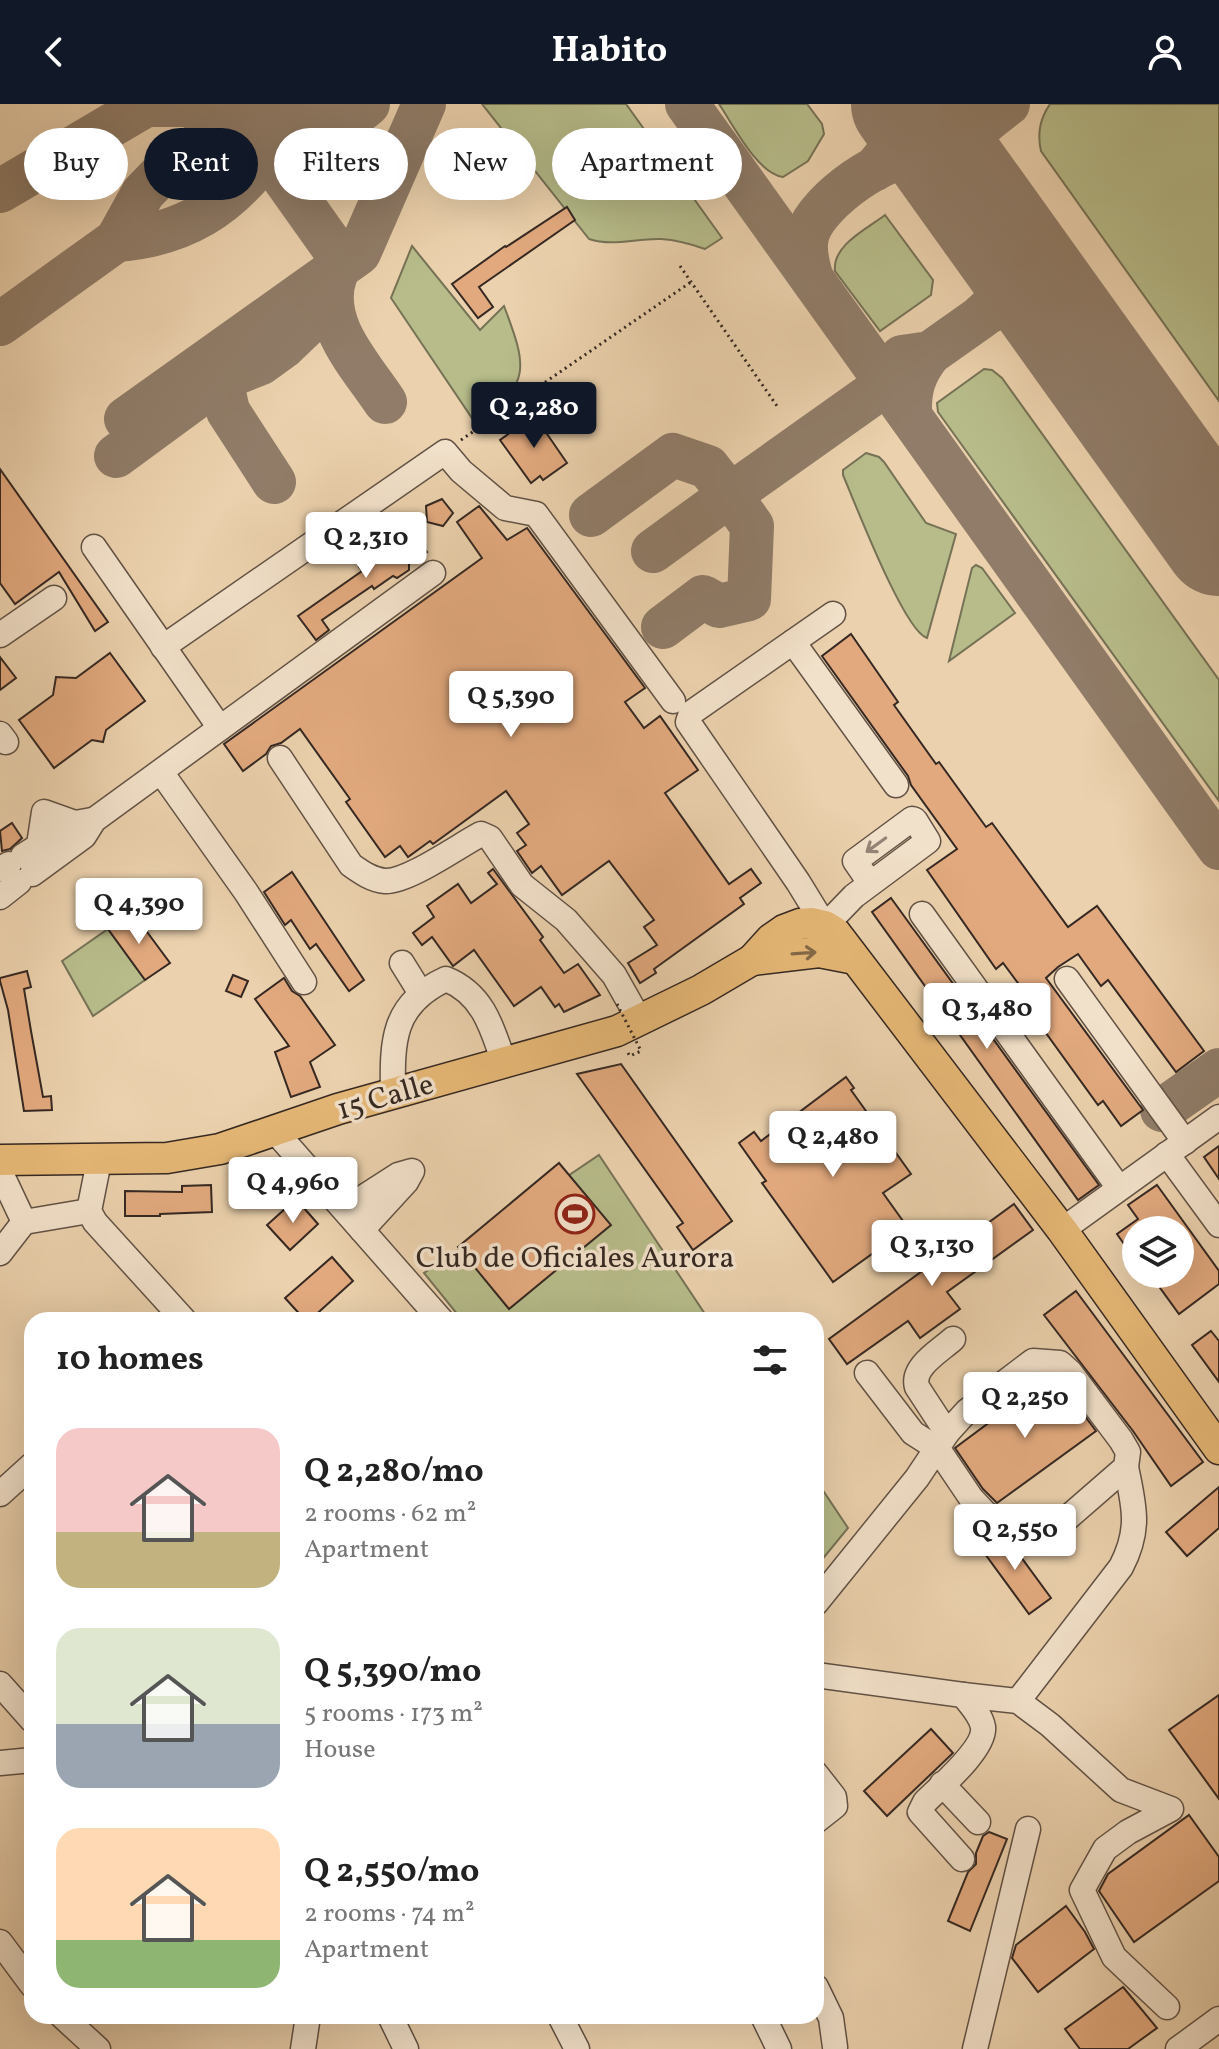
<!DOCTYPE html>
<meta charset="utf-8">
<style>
body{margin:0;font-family:Vollkorn,serif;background:#f6f6f6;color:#222;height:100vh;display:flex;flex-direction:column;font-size:30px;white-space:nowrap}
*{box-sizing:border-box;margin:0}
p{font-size:26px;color:#767676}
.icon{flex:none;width:44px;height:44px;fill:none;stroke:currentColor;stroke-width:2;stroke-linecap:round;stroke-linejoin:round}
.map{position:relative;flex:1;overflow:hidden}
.sheet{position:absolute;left:24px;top:1208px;width:800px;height:712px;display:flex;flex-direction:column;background:#fff;border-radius:24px;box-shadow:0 8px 32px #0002}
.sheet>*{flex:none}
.banner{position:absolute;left:24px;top:24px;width:800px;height:72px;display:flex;gap:16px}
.controls{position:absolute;left:1122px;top:1112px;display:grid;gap:16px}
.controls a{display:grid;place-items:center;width:72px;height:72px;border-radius:50%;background:#fff;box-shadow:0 8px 32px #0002;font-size:40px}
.price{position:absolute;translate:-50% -68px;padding:0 18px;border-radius:8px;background:#fff;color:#222;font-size:26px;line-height:52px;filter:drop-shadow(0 2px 4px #0008)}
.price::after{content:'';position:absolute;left:50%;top:48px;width:24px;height:18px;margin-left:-12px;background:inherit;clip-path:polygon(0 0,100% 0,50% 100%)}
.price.current{background:#111827;color:#fff}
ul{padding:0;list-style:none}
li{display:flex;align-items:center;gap:24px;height:200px;padding:0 32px}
li span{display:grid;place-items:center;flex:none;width:224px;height:160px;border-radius:24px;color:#555}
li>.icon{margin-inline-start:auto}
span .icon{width:96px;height:96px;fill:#fffc;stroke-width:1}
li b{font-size:34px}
h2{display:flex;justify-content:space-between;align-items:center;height:96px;padding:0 32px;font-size:34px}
.chip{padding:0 28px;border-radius:36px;background:#fff;box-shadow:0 8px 32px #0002;font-size:28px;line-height:72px}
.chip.current{background:#111827;color:#fff}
header{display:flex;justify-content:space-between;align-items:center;height:104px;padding:0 32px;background:#111827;color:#fff;font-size:36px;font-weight:700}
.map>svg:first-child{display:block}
.green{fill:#b7bc8a;stroke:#767256;stroke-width:2}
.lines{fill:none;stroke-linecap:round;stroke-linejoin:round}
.taxiway{stroke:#907c68;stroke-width:44}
.runway{stroke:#907c68;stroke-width:110}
.building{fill:#e2a97e;stroke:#352822;stroke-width:2}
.minor-casing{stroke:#625245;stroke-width:27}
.major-casing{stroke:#352822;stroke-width:33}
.path{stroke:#352822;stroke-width:3;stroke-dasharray:2 4;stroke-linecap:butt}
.minor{stroke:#f2e1ca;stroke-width:24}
.major{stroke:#e6b876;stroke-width:30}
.path-bridge{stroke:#352822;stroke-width:3;stroke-dasharray:2 4;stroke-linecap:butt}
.oneway{stroke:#948476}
.oneway2{stroke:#856948}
.labels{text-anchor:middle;stroke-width:7;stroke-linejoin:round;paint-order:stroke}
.street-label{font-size:30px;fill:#352822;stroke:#f2e1ca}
.poi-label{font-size:30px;fill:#352822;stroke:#f2e1ca}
</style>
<header><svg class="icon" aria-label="back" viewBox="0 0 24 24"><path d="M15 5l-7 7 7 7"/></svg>Habito<svg class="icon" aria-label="person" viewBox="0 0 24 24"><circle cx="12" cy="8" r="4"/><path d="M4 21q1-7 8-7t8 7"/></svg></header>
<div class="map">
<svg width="1219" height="1945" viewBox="0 0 1219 1945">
<rect width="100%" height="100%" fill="#ebd1ad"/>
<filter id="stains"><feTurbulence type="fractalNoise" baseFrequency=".0025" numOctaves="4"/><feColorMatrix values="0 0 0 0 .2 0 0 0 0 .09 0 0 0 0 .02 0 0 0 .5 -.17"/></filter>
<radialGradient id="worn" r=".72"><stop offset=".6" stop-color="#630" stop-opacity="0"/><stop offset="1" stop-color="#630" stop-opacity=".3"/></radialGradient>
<g class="green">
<path d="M482 0H626L722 134 705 145C691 140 676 136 661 135 636 134 613 143 589 135Z"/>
<path d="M719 0H807L822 20 824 30 808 57 783 73C757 69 734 22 719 0Z"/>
<path d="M1050 0H1219V297L1041 47C1037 29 1040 15 1050 0Z"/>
<path d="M885 111 933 176 931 191 880 227 835 167C832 141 867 125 885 111Z"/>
<path d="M412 142 480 226 504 202C527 263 532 280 476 320L391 194Z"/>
<path d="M984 265 992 266 1002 274 1219 576V697L938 308 937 299Z"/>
<path d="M866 349 879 353 884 358 926 419 956 430 927 534C904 527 855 399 843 371V366Z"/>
<path d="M976 461 982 464 1015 509 949 557 972 464Z"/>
<path d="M108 825 145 876 93 912 62 857Z"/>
<path d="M599 1051 709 1216H462L424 1169Z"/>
<path d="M816 1376 848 1424 816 1463Z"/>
</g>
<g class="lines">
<g class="taxiway">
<path d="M687 0 1219 744"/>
<path d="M251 28 344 159"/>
<path d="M267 49C229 103 183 131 117 136L143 89 171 60 207 34 243 17 362 5 368 0"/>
<path d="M875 65C890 47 909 25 901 0"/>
<path d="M960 75C954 37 981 21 1008 0"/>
<path d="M0 87 146 1H182L217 5 243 17"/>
<path d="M336 170C318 218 360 260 385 298"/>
<path d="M811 172C807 158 803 143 808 129 818 97 887 47 921 52 934 54 944 62 955 68"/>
<path d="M983 211C1010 195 1023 188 1052 204"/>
<path d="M0 220 117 136"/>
<path d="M226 249 221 275 228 307 274 378"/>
<path d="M902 253 930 249 981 213 1009 185 1016 171 1017 154"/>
<path d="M126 315 359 149 424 0"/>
<path d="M116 352 221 275 261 259 283 243 307 220 330 184"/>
<path d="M591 411 673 351 708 363 730 391 930 249C914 269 909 285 910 311"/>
<path d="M653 447 730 391 752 422 749 495 719 502 703 493 663 523"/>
<path d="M1162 1006 1219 966"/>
</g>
<path class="runway" d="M906 0 1219 437"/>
</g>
<g class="building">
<path d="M567 103 575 116 479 183 493 203 478 214 452 180 505 142 506 143Z"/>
<path d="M534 311 567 359 543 376 540 372 531 379 500 336Z"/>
<path d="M0 365 108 518 95 527 59 468 15 500 0 479Z"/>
<path d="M442 395 453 409 443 422 427 418 426 402Z"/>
<path d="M479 402 507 436 527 424 645 584 625 598 644 624 660 612 698 666 665 689 729 780 751 765 761 779 740 794 744 800 654 865 656 869 640 879 628 859 657 841 644 823 654 816 609 757 562 791 541 762 532 769 517 747 526 741 517 729 529 720 506 687 433 740 430 737 408 753 400 742 385 753 346 698 350 695 300 625 281 639 271 642 266 650 243 667 224 640 482 454 457 418Z"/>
<path d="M411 426 427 448 409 460V466L397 474 393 472 374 485 372 482 322 516 329 526 316 536 298 512 362 467 359 463 375 451 376 445 389 436 393 438Z"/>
<path d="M851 530 898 598 894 601 936 660 939 658 986 723 992 719 1068 823 1097 802 1204 947 1176 968 1108 876 1101 882 1078 850 1058 863 1046 874 1143 1006 1121 1022 1103 997 1098 1001 1038 918 1044 914 1003 859 996 865 927 766 957 745 911 681 908 672 822 552Z"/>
<path d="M110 549 145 597 106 626 103 638 92 636 54 664 19 616 53 591 56 573 76 574Z"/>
<path d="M0 553 16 574 0 586Z"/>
<path d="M12 719 22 734 10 745 2 747 0 727Z"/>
<path d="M493 765 543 833 540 836 564 869 578 860 600 891 564 908 559 900 555 903 541 883 514 902 474 846 453 862 432 833 422 841 413 829 434 813 427 802 458 780 471 799 497 780 488 769Z"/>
<path d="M292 768 364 876 349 887 316 840 310 845 291 816 285 821 264 788Z"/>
<path d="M891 794 1099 1081 1078 1096 872 808Z"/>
<path d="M133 809 170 859 145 876 108 825Z"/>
<path d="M27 867 31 883 24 885 31 927 43 993 51 992 52 1006 24 1007 8 906 0 877V874Z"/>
<path d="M233 871 248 877 241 893 226 887Z"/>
<path d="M284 874 292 887 300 892 335 941 310 958 320 983 291 993 275 948 289 942 255 895Z"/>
<path d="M621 960 732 1117 693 1146 677 1123 683 1119 577 970Z"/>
<path d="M846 973 854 984 851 986 911 1070 883 1089 908 1124 833 1178 762 1079 766 1077 739 1039 754 1028 761 1037Z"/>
<path d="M1219 1042V1075L1204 1053Z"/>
<path d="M559 1059 611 1121 509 1205 458 1143Z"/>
<path d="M211 1081 212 1108 160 1110V1112H125V1087L182 1088V1082Z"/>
<path d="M1157 1081 1219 1167V1180L1179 1210 1150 1170H1180V1126H1136V1157L1117 1130 1138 1115 1128 1101Z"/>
<path d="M296 1095 318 1120 290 1146 267 1121Z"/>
<path d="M1014 1100 1033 1126 947 1188 960 1205 920 1234 908 1217 847 1260 829 1235Z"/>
<path d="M332 1153 353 1177 310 1216H305L285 1194Z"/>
<path d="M1076 1187 1203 1358 1171 1382 1133 1327 1044 1211Z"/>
<path d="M1211 1227 1219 1237V1278L1192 1241Z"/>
<path d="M1050 1273 1059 1278 1096 1327 997 1399 983 1385 955 1344Z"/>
<path d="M1219 1383V1424L1187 1452 1166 1428Z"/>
<path d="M991 1429 1010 1438 1051 1494 1029 1510 977 1439Z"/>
<path d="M1219 1591V1695L1169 1626Z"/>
<path d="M931 1625 953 1649 887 1712 864 1687Z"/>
<path d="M1189 1711 1219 1753V1777L1134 1838 1099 1787 1108 1770Z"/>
<path d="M989 1728 1007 1735 970 1827 948 1817 968 1768 976 1760V1749L983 1732Z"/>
<path d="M1066 1802 1085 1828 1094 1845 1038 1888 1012 1854 1016 1841Z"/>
<path d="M1123 1883 1157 1924 1128 1945H1080L1065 1925Z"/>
</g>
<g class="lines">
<g class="minor-casing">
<g id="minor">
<path d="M94 443 220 624"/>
<path d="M833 510 691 609 688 618 798 778 825 822 854 792 928 737 915 716 912 715 855 757 870 779"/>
<path d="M0 531 54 494"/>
<path d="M793 538 896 681"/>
<path d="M163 543 445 348 461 367 505 404 536 410 673 597"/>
<path d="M0 630 6 638"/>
<path d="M280 654 351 761C361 768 372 776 385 777 408 778 458 742 481 730L490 734 522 781 566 816 614 871 640 917"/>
<path d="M161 668 246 788 304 878"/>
<path d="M39 741 44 708 75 719"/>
<path d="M23 752 75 719 92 716"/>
<path d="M0 765 9 760"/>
<path d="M32 770 84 732 94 716 433 469"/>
<path d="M0 793 19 778"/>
<path d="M922 810 1119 1084"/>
<path d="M402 859 420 888"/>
<path d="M1067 875 1185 1038"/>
<path d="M393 990C392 937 392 900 446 875 483 890 492 923 504 959"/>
<path d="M274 1026 441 1216"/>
<path d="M1167 1050 1219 1121"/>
<path d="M99 1057 89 1107 95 1118 184 1216"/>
<path d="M0 1067 24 1118"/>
<path d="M345 1105 398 1071 412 1067 406 1078 362 1126"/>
<path d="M24 1118 89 1107"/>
<path d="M1062 1126 1219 1013"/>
<path d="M0 1149 24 1118"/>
<path d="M947 1329 917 1283C911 1263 940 1247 953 1235"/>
<path d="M0 1390 32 1361"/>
<path d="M816 1499 917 1374 947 1329 967 1307 1033 1257 1060 1259 1070 1268 1121 1336 1128 1348 1126 1363 1057 1423 1040 1430 1023 1427 986 1410 971 1394 938 1345 913 1329 867 1269"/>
<path d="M816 1571 963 1591C970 1600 981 1611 983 1623 986 1644 939 1684 925 1698L920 1708 962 1755"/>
<path d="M0 1580 32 1616"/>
<path d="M963 1591 1018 1597 1050 1621 1121 1686 1171 1705 1128 1728 1105 1745 1082 1786 1114 1853 1167 1903"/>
<path d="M1018 1597 1121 1463C1141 1425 1134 1402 1126 1363"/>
<path d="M0 1659 32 1656"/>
<path d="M816 1670 834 1693 835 1702 816 1717"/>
<path d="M942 1680 978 1718"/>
<path d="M0 1838 32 1881"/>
<path d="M816 1883 831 1914 835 1943"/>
<path d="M62 1912 98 1945"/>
<path d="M390 1912 406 1945"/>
<path d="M560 1912 577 1945"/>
<path d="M763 1912 779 1945"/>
<path d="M303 1945 308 1912"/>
<path d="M975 1945 1028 1725"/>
<path d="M1178 1945 1219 1915"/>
</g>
</g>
<g class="major-casing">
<g id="major">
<path d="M752 856 819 848 855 855"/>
<path d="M0 1056 167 1054 220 1045 338 1005 617 927 701 886 752 856 771 835 784 826 800 820 812 819 825 822 835 828 1062 1126 1219 1345"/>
</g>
</g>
<g class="path">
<path d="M680 162 777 302"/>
<path d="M461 336 691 178"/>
<path d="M628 949 630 952 641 947"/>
</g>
<use href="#minor" class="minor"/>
<use href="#major" class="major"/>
<path class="path-bridge" d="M617 900 641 947"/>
</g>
<defs><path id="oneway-shaft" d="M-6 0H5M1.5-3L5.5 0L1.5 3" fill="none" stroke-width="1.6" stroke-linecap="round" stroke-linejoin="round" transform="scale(2)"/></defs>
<use class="oneway" href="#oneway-shaft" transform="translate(876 741) rotate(144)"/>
<use class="oneway2" href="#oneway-shaft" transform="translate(804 849) rotate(-4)"/>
<defs>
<g id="stadium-ring" transform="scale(2)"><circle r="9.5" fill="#f2e1ca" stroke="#8f2418" stroke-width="1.5"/><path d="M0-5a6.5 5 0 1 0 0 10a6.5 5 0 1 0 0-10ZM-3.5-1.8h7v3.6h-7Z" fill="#8f2418"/></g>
</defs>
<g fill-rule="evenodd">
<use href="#stadium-ring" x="575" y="1110"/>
</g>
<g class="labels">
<g class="street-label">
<text transform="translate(385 992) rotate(-16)" y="10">15 Calle</text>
</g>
<g class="poi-label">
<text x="575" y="1163">Club de Oficiales Aurora</text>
</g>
</g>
<rect width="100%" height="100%" filter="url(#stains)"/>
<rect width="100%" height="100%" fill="url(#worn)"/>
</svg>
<div class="controls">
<a><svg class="icon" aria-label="layers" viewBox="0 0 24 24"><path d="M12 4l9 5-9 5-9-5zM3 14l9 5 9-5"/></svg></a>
</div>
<b class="price current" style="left:534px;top:346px">Q 2,280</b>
<b class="price" style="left:366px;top:476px">Q 2,310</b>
<b class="price" style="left:511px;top:635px">Q 5,390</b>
<b class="price" style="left:139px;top:842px">Q 4,390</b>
<b class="price" style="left:987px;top:947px">Q 3,480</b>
<b class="price" style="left:833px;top:1075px">Q 2,480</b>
<b class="price" style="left:293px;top:1121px">Q 4,960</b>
<b class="price" style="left:932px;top:1184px">Q 3,130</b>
<b class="price" style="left:1025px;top:1336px">Q 2,250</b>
<b class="price" style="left:1015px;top:1468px">Q 2,550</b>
<div class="banner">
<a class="chip">Buy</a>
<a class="chip current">Rent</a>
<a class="chip">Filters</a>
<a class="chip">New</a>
<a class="chip">Apartment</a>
</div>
<section class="sheet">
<h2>10 homes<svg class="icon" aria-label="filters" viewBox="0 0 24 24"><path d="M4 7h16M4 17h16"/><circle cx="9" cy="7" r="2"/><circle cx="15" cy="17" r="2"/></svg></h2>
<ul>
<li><span style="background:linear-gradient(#f6c9c9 65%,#c2b280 0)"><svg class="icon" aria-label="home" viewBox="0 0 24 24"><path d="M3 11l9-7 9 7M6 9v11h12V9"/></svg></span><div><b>Q 2,280/mo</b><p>2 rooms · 62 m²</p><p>Apartment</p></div></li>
<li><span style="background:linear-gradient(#dfe7d0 60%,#9aa5b1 0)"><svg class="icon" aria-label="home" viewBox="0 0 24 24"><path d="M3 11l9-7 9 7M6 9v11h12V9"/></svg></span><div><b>Q 5,390/mo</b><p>5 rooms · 173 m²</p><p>House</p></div></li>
<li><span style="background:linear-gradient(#ffd9b3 70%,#8fb573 0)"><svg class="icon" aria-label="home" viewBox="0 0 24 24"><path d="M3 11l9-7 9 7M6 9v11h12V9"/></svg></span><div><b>Q 2,550/mo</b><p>2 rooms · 74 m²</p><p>Apartment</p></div></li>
</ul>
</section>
</div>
